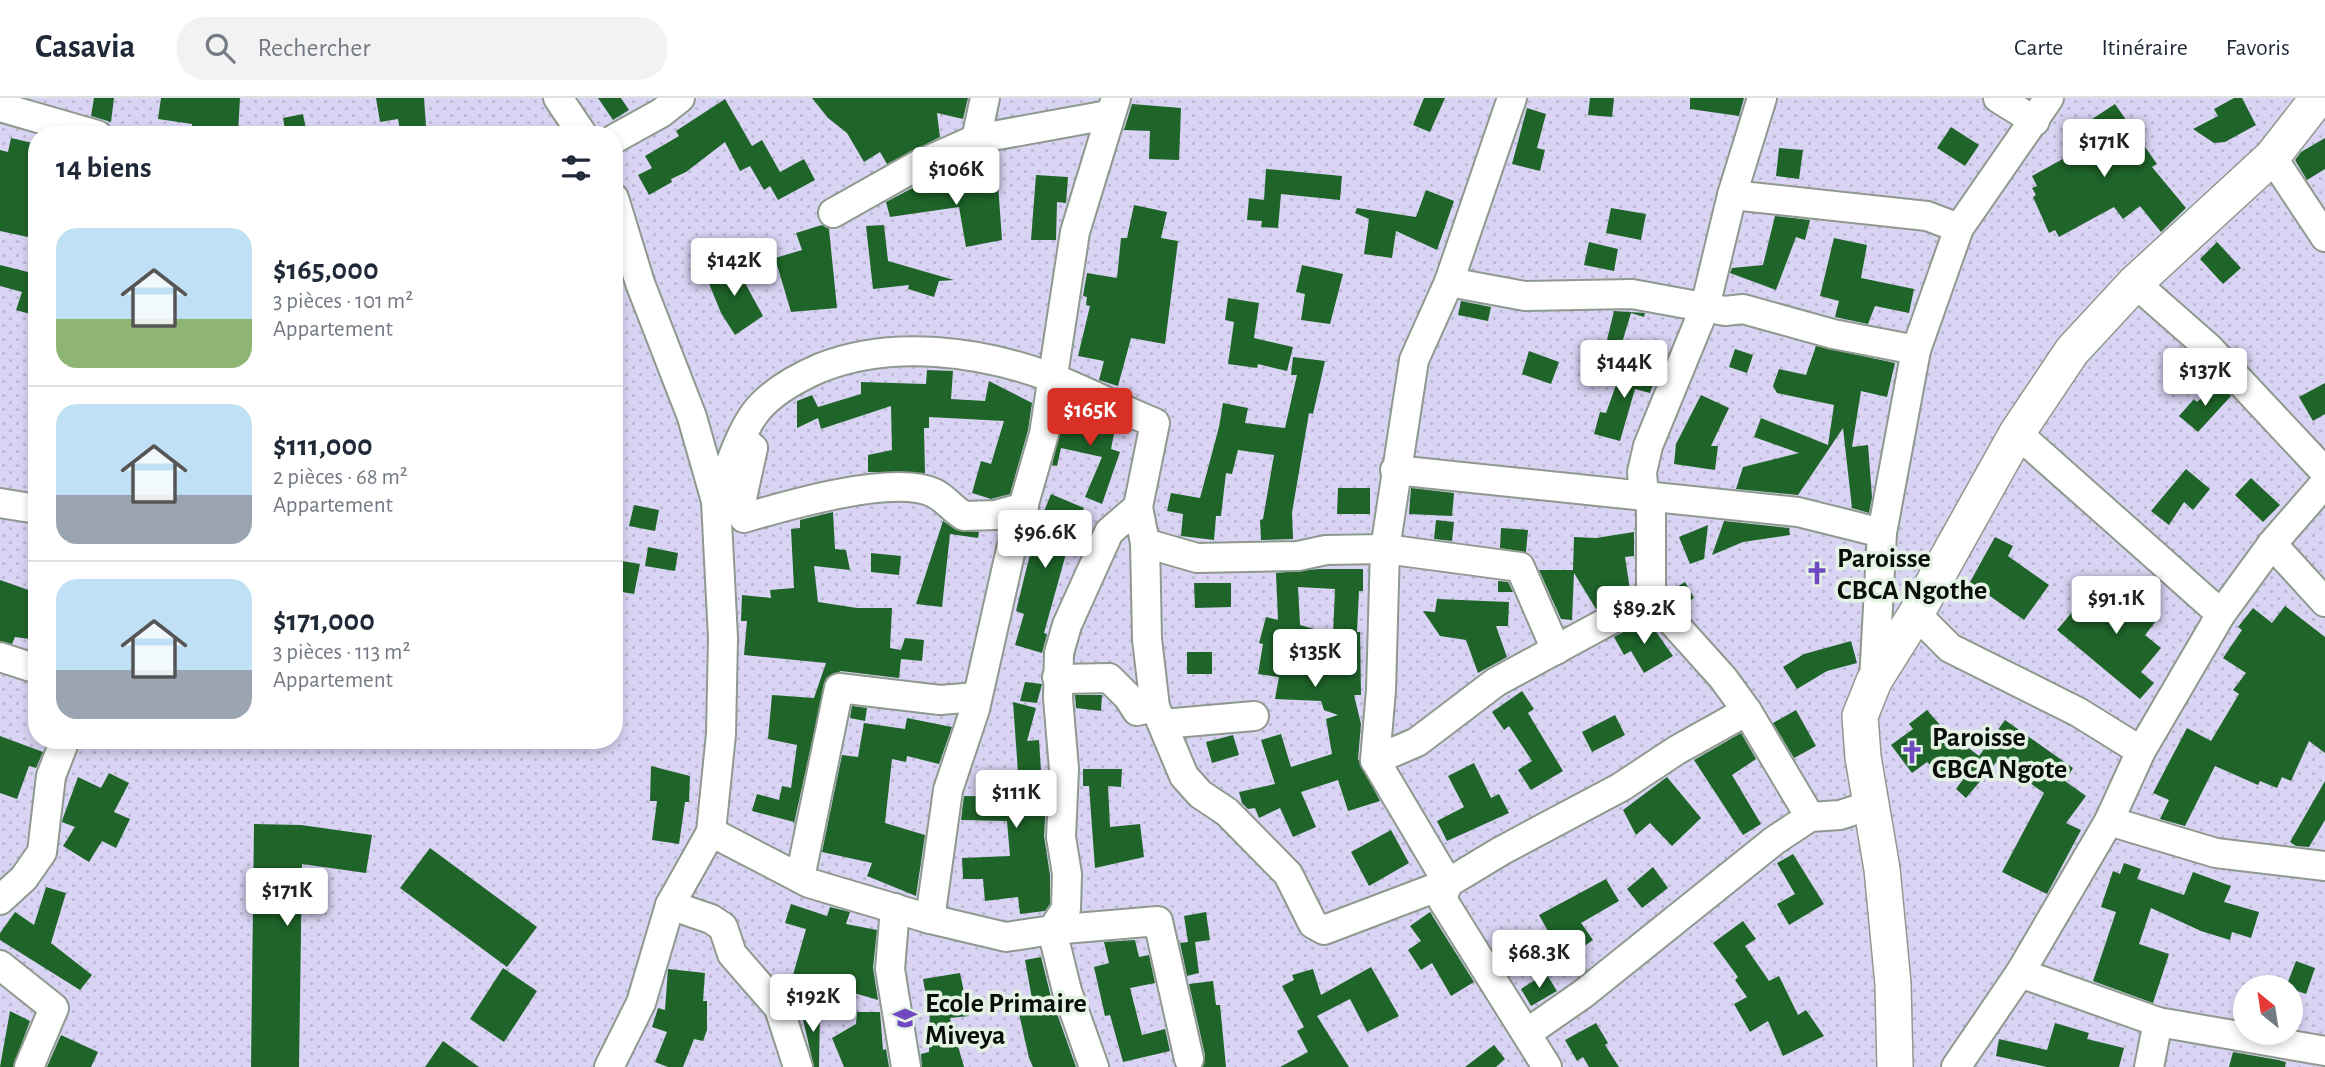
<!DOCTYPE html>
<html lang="fr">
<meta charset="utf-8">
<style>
body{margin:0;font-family:"Alegreya Sans",sans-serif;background:#f2f2f3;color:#1f2937;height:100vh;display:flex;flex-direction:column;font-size:26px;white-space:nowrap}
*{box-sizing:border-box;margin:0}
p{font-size:23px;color:#747a83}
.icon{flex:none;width:38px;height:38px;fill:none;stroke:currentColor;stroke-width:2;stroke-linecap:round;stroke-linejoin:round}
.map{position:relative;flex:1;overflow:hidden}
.details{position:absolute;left:28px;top:28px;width:595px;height:623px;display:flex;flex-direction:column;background:#fff;border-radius:28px;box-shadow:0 4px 10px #0003}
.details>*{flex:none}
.needle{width:46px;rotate:330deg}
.controls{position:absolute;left:2233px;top:877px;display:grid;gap:14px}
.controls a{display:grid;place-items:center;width:70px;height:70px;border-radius:50%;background:#fff;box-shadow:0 4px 10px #0003;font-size:35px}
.price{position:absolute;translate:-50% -60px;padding:0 16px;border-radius:7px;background:#fff;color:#222;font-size:23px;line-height:46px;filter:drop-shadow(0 2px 4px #0008)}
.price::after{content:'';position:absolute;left:50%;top:42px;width:21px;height:16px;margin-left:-10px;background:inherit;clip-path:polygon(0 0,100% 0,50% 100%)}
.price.current{background:#d93025;color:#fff}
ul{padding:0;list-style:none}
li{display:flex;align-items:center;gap:21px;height:175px;padding:0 28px}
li+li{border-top:2px solid #e0e1e3}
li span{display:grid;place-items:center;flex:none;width:196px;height:140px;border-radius:21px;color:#555}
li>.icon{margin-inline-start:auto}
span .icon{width:84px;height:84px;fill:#fffc;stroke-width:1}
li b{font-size:30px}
h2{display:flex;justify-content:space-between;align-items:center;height:84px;padding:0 28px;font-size:30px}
header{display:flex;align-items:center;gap:42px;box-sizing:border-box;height:98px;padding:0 35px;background:#fff;border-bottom:2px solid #e0e1e3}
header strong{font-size:33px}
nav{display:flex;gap:38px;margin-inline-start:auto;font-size:24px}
.search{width:490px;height:63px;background:#f2f2f3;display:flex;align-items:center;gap:18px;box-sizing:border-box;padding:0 24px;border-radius:28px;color:#747a83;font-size:26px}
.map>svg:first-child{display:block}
.grass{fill:url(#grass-dots);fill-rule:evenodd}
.building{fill:#1f652a;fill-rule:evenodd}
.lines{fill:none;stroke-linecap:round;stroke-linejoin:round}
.minor-casing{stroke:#8d9a8d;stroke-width:32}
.tertiary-casing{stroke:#8d9a8d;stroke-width:38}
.minor{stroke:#fff;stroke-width:28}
.tertiary{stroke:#fff;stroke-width:35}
.labels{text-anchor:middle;stroke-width:7;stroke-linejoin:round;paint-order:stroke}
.poi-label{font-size:28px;font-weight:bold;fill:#0a0e0a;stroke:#e5f3e5;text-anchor:start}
</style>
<header>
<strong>Casavia</strong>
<div class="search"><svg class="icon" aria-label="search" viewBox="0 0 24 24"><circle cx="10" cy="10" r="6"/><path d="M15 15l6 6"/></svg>Rechercher</div>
<nav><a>Carte</a><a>Itinéraire</a><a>Favoris</a></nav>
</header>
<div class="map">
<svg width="2325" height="969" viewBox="0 0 2325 969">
<defs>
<pattern id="grass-dots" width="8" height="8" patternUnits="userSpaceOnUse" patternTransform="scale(1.75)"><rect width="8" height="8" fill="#dad4f4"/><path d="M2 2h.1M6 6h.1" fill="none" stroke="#bab5d0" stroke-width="1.8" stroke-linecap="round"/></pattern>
</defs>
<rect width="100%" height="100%" fill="#e5f3e5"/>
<path class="grass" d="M0 0H2325V969H0ZM37 37H614V642H37ZM2245 889H2291V934H2245Z"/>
<g class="building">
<path d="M94 0H114L111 24 91 18Z"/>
<path d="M161 0H240L238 37 191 36 192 26 158 21Z"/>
<path d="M376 0H424L426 28 400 32 398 21 380 24Z"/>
<path d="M598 0H621L629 12 613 22Z"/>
<path d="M812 0H968L963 21 937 15 940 39 887 66 880 54 864 64 847 35 828 20Z"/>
<path d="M1424 0H1445L1430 34 1413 27Z"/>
<path d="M1590 0H1614L1612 19 1588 17Z"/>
<path d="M1690 0H1744L1739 18 1690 11Z"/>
<path d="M2234 0H2242L2256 27 2225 44 2214 45 2193 31 2218 18 2214 11Z"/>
<path d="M725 1 752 48 762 42 780 74 804 61 815 82 778 102 770 88 764 92 750 68 740 73 725 44 686 74 671 81 672 84 649 97 638 77 652 70 645 58 679 38 676 33Z"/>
<path d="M1132 6 1181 10 1179 62 1149 61 1150 33 1124 32Z"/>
<path d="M2115 6 2157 66 2152 69 2186 110 2161 134 2140 108 2123 121 2114 109 2059 139 2055 132 2049 135 2033 99 2036 97 2032 90 2037 88 2032 78 2088 47 2077 31Z"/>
<path d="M1527 10 1546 16 1537 50 1545 52 1540 73 1512 66Z"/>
<path d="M303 16 307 37H286L283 20Z"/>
<path d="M1951 29 1979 47 1965 68 1937 50Z"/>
<path d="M11 40 37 46V141L0 133V52L8 54Z"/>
<path d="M2325 40V71L2307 82 2295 62 2301 54Z"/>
<path d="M1779 50 1803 52 1799 81 1776 78Z"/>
<path d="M1266 71 1342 78 1340 102 1281 96 1278 130 1261 129 1262 123 1247 122 1249 100 1264 102Z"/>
<path d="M943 74 944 89 998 86 1002 142 966 149 959 109 890 119 886 104Z"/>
<path d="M1036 77 1068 79 1066 105 1057 104 1056 142H1031Z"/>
<path d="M1426 92 1454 103 1437 152 1396 133 1392 160 1364 156 1369 121 1355 115 1357 110 1416 119Z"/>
<path d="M1134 107 1167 114 1161 140 1178 143 1165 246 1131 240 1118 288 1099 282 1104 263 1078 258 1090 208 1086 207 1087 199 1083 198 1087 175 1117 180 1121 140H1127Z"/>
<path d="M1611 110 1646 116 1641 142 1606 135Z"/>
<path d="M1775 118 1810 122 1805 142 1796 139 1776 192 1730 175 1732 170 1763 167Z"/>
<path d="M822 127 829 131 837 210 791 214 775 160 802 152 796 135Z"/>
<path d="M884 127 888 163 954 182 939 183 934 199 908 191 909 187 873 191 866 128Z"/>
<path d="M1834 140 1867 147 1861 180 1914 191 1909 215 1875 208 1868 226 1835 219 1839 203 1820 198Z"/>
<path d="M1589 144 1618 151 1614 173 1584 167Z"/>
<path d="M2217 144 2241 170 2223 186 2200 161Z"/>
<path d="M32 160 37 161V218L16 212 22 194 0 188V167L28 174Z"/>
<path d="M733 163 763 218 735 237 721 215 706 178Z"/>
<path d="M1302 167 1343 176 1330 226 1301 222 1305 196 1296 194Z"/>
<path d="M1228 200 1259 205 1254 240 1293 249 1287 273 1258 266 1257 270 1228 266 1234 224 1225 222Z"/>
<path d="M1461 203 1491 209 1488 223 1458 217Z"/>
<path d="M1614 213 1645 215 1644 219 1631 215 1618 258 1604 254Z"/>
<path d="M1816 248 1895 265 1887 299 1861 293 1852 349 1868 347 1872 399 1869 415 1852 410 1843 330 1798 397 1736 391 1743 369 1799 355 1754 339 1761 320 1828 347 1834 307 1777 295 1773 288 1779 271 1806 277Z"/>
<path d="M1735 251 1753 257 1747 275 1729 269Z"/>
<path d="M1529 253 1559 264 1551 286 1522 276Z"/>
<path d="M1293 259 1325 263 1313 316 1309 315 1292 415 1293 441 1261 442 1260 422 1263 421 1274 357 1238 352 1232 376 1226 375 1221 418H1216L1214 442 1181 438 1183 416 1167 413 1171 395 1200 400 1219 329 1223 305 1248 310 1245 325 1285 330 1297 277H1291Z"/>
<path d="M1625 262 1657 275 1650 295 1635 291 1620 343 1594 336 1600 314 1606 315Z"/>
<path d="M927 272 953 273 951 301 985 303 989 283 1032 305 1028 332 1010 396 991 401 972 395 981 363 991 366 1004 323 929 319V330H924L925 375 868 374V357L892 352 891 308 821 331 818 320 797 330V303L812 297 818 309 861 296V284L926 286Z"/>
<path d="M2219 285 2231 298 2198 334 2179 318 2194 301 2197 304Z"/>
<path d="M2325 285V316L2313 323 2299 299Z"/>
<path d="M1701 297 1729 310 1711 348H1718L1715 372 1674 366 1676 346Z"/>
<path d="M1075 313 1116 326 1111 351 1120 354 1102 406 1085 399 1102 359 1061 350 1057 368 1052 367 1063 319 1073 321Z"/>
<path d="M2186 371 2210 391 2193 412 2184 404 2169 427 2151 413Z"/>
<path d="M2251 380 2280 407 2263 424 2235 397Z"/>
<path d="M1338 390H1370V416H1337Z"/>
<path d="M1411 390 1454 395 1452 418 1409 416Z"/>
<path d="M1051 396 1084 410 1067 452 1044 535 1047 536 1042 555 1015 547 1024 516 1016 513 1035 436Z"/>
<path d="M634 407 659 412 655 433 629 428Z"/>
<path d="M833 414 835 451 846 452 850 472 814 468 818 504 857 510H892L890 550 901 552 905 540 924 542 922 563 901 561 899 580 841 573 826 580 793 730 794 724 752 713 757 696 779 702 782 688 791 690 797 647 768 641 772 597 814 600 826 565 744 557 747 523H741L742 497 771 500 770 492 794 490 791 431 800 430V422Z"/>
<path d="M1436 422 1454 424 1452 443 1434 441Z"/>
<path d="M943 423 956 432 979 434 978 440 950 436 942 509 916 506Z"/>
<path d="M1724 423 1789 430 1790 437 1743 444 1712 457Z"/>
<path d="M1708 427 1704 461 1690 466 1679 439Z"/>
<path d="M1501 430 1528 432 1526 454 1500 450Z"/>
<path d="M1634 434V458L1625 459 1630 492 1596 511 1574 475 1572 522 1561 521 1539 472H1573L1574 439 1596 440Z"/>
<path d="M1995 439 2013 448 2008 458 2049 487 2024 522 1970 484Z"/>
<path d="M648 449 678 455 675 473 645 468Z"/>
<path d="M871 455 901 458 899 477 871 474Z"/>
<path d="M622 463 640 466 634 496 616 493Z"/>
<path d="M1319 471H1363V493H1359L1357 534H1360L1361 597H1354L1361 626 1358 661 1380 703 1348 713 1338 682 1301 694 1316 729 1293 739 1280 710 1259 720 1255 710 1248 711 1242 705 1239 694 1275 686 1261 642 1281 636 1291 669 1332 656 1326 621 1338 617 1324 612 1321 603 1275 601 1279 579 1258 576 1263 546 1259 545 1266 519 1278 522 1276 475ZM1298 489 1335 491 1333 536 1300 527Z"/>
<path d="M2105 481 2160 518 2145 537 2161 550 2141 574 2154 585 2140 601 2057 532 2073 513 2079 518Z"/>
<path d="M0 482 37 495V542L15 539 12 546 0 543Z"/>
<path d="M1498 483 1508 484 1513 494H1498Z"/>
<path d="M1685 484 1694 500 1681 508 1668 494Z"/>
<path d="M1194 485H1231V509L1195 510Z"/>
<path d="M1437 501 1509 504 1508 528H1496L1507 559 1478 575 1466 542 1440 538 1423 513 1435 514Z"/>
<path d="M2285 508 2325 539V655L2309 643 2291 683 2282 679 2277 690 2260 683 2258 687 2215 668 2185 728 2160 721 2169 702 2153 695 2187 630 2211 643 2239 596 2233 592 2246 575 2223 560 2242 532 2238 529 2253 510 2272 525Z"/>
<path d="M1647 521 1673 558 1644 575 1631 553 1624 557 1614 539Z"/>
<path d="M1851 543 1857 565 1827 573 1797 591 1783 569 1804 556Z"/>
<rect x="1187" y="554" width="25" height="22"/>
<path d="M1025 584 1042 586 1037 605 1020 603Z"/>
<path d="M1522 593 1534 611 1528 615 1563 673 1531 692 1518 672 1532 663 1509 628 1504 632 1492 614Z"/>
<path d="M1075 597H1102L1101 613 1076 610Z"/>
<path d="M1013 604 1036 610 1027 643 1039 642 1042 688H1047L1044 738 1050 777V806L1045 813 1020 816 1018 799 985 803 983 781H963L962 760 1010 758 1007 723 961 722 964 698 1009 699V689H1019Z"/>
<path d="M852 608 867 610 865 623 850 620Z"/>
<path d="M1796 612 1816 648 1794 660 1773 625Z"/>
<path d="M1927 612 1962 652 1966 648 1979 658 2005 622 2073 670 2065 683 2086 698 2066 725 2081 732 2047 796 2002 774 2044 695 1998 662 1966 700 1956 691 1969 673 1959 665 1945 680 1927 664 1912 675 1891 647 1913 631 1909 626Z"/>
<path d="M1615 617 1625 637 1592 654 1582 634Z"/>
<path d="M907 620 952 629 939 666 907 658 906 664 892 661 885 725 925 737 916 798 867 778 872 765 822 754 842 657 858 659 864 625 905 631Z"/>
<path d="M1741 635 1756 661 1732 677 1761 726 1743 737 1694 662Z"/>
<path d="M1233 637 1239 657 1212 665 1206 644Z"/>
<path d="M0 638 43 654 36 670 29 668 17 701 0 695Z"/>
<path d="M1474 665 1491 700 1499 696 1509 715 1447 743 1437 723 1464 709 1448 678Z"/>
<path d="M651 668 690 678 689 704H685L679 746 652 742 657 703H650Z"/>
<path d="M1083 671H1122L1121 689 1108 688 1110 729 1140 726 1144 759 1095 770 1089 688H1083Z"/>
<path d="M109 675 129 685 114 714 130 721 116 750 102 743 89 764 63 748 75 729 62 724 63 720 78 679 101 690Z"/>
<path d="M1667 679 1701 720 1672 748 1650 725 1636 737 1623 712Z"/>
<path d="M2325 683V722L2309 749 2296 748 2290 744Z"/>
<path d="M254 726 301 727 372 737 366 775 302 766 299 969H251Z"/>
<path d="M1391 732 1409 765 1369 788 1351 754Z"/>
<path d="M430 750 537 829 507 869 400 790Z"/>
<path d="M1793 756 1824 806 1789 827 1777 806 1795 796 1777 765Z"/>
<path d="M2124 765 2141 771 2137 781 2184 797 2193 774 2231 788 2224 804 2259 814 2251 840 2232 834 2230 842 2201 833 2151 810 2139 846 2169 856 2153 905 2093 883 2116 814 2101 809 2113 773 2120 776Z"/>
<path d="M1653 769 1668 790 1642 810 1627 791Z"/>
<path d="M1606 781 1619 803 1581 825 1593 842 1564 862 1539 817Z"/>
<path d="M46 789 66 795 51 845 92 877 80 892 0 842V835L15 814 34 827Z"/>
<path d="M791 806 827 818 830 809 850 814 846 826 877 832 873 870 878 902 793 877 806 831 785 825Z"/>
<path d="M1206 814 1210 842 1195 844 1199 875 1187 878 1180 845 1188 844 1184 818Z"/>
<path d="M1430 814 1474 884 1451 898 1432 865 1421 872 1408 852 1421 843 1410 828Z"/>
<path d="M1743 823 1756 841 1745 848 1769 883 1779 878 1798 917 1806 912 1824 938 1783 958 1768 923 1750 934 1734 906 1747 899 1735 882 1738 879 1713 845Z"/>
<path d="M1135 842 1139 859 1149 857 1155 885 1130 890 1142 937 1165 931 1170 953 1123 964 1110 917 1105 918 1094 869 1109 865 1104 844Z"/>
<path d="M1041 859 1051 899 1076 969H1033L1029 960 1018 911 1031 910 1033 906 1025 862Z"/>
<path d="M2296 863 2315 870 2306 896 2286 889Z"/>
<path d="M1371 869 1399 918 1367 934 1350 901 1317 918 1349 969H1280L1308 954 1297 933 1304 929 1282 888 1294 882 1292 877 1313 871 1321 897Z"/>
<path d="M503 870 537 893 504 944 470 921Z"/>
<path d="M668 871 705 875 703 903H707V932L703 943 694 941 683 969H668L655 964 667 934 652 929 658 910 665 912Z"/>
<path d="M960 875 969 918 950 920 964 969H922L921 956 929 954 930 898H926L923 881Z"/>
<path d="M1546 875 1557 893 1531 908 1521 891Z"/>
<path d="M1213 883 1216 907H1220L1226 969H1203L1205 957 1189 886Z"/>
<path d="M10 913 30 923 13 969H0Z"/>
<path d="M801 913 820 914 819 969H814Z"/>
<path d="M857 914H880L883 952 886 951 889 969H844L832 940 856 926Z"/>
<path d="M1596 925 1608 945 1605 947 1619 969H1589L1583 959 1577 963 1565 942Z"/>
<path d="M2055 925 2089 935 2087 941 2124 950 2119 969H2047L1996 958 1999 941 2047 952Z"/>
<path d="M61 937 98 954 91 969H47Z"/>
<path d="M443 943 479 969H425Z"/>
<path d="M1494 947 1505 961 1496 969H1465Z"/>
<path d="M2233 954 2278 962 2286 964 2285 969H2229Z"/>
</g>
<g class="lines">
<g class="minor-casing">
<g id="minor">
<path d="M558 0 583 37"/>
<path d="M1512 0 1449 184 1414 262 1385 451 1381 592 1375 662 1448 785 1442 801 1547 969"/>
<path d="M1762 0 1732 97 1705 209 1648 348 1642 374 1644 399 1651 406V500L1723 580 1747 613 1810 719"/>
<path d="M1998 0 2035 23"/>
<path d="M0 9 97 37"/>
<path d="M614 41 661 15 680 0"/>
<path d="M976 41 985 0"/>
<path d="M2272 59 2325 139"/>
<path d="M1732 97 1927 118 1959 130"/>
<path d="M833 115 920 66 976 41 1108 17"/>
<path d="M1449 184 1525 198 1632 196 1725 213 1743 211 1833 236 1916 252"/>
<path d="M2135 185 2209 250 2325 374"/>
<path d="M2017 335 2221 516"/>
<path d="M747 345 753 350 740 409 744 420C788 407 894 376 934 395 945 400 953 412 964 418L996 417 1024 409"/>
<path d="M1395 372 1798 414 1882 435"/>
<path d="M716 403C728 375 737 340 755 315 770 295 797 280 820 270 892 241 981 253 1053 280 1088 294 1121 311 1155 325L1138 409 1145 445 1147 541 1155 609 1184 678 1200 696 1227 714 1288 776 1313 826 1324 832 1448 785 1501 753 1621 689 1677 652 1747 613"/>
<path d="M0 405 37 411"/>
<path d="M1145 445 1197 460 1298 458 1326 452 1385 451 1520 469 1556 552"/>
<path d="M2272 446 2325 504"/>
<path d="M1916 516 1950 550 2078 614 2141 653"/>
<path d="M0 559 37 571"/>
<path d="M1057 579 1062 581 1109 580 1128 599 1137 613 1155 609"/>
<path d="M1874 583 1882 435 1916 252 1959 130 2049 0"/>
<path d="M1163 626 1254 618"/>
<path d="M1375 662 1417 644 1496 584 1651 500"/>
<path d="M2109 723 2216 755 2325 768"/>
<path d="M711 734 809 785 930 821 1006 839 1052 832 1066 811 1067 776 1061 739 1064 671 1058 600 1059 555 1067 527 1109 434 1138 409"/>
<path d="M800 780 839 590 940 602 977 599"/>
<path d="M0 802 24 780 42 754 51 678 65 642"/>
<path d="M670 807 711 821 723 829 732 856 779 910 798 969"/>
<path d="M895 810 890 871 906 969"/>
<path d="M930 821 948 692 975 611 1011 451 1044 336 1075 134 1116 0"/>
<path d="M0 867 54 910 29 969"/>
<path d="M2020 875 2158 924 2325 953"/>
<path d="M1527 935 1583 896 1775 742 1810 719 1840 717 1871 707"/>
<path d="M609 969 641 905 670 807 711 734 721 636 723 540 716 403 692 319 640 185 614 100"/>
<path d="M1094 969 1067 893 1052 832 1158 823 1189 961"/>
<path d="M1956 969 2020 875 2109 723 2141 653 2221 516 2272 446 2325 385"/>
<path d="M2149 969 2158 924"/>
</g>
</g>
<g class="tertiary-casing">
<path id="tertiary" d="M1895 969 1893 886 1882 771 1863 659 1860 618 1874 583 1916 516 2017 335 2072 253 2135 185 2272 59 2318 0"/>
</g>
<use href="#minor" class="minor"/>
<use href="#tertiary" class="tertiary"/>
</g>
<defs>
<g id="church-bare" transform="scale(1.89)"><path d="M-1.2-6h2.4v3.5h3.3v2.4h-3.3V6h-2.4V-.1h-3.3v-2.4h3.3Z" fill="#7049c2" stroke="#e5f3e5" stroke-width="2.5" paint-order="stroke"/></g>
<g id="school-bare" transform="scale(1.89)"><path d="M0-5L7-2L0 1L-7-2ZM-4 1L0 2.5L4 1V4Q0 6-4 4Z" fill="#7049c2" stroke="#e5f3e5" stroke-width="2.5" paint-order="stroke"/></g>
</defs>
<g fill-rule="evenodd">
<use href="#church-bare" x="1817" y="475"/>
<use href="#church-bare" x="1912" y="654"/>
<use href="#school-bare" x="905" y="920"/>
</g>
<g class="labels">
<g class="poi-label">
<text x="1837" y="469">Paroisse<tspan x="1837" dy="32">CBCA Ngothe</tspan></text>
<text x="1932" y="648">Paroisse<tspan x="1932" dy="32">CBCA Ngote</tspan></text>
<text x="925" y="914">Ecole Primaire<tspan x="925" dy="32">Miveya</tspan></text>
</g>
</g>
</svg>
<div class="controls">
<a><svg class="needle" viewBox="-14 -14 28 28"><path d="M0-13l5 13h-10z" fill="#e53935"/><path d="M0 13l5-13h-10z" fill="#747a83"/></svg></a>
</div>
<b class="price" style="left:2104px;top:81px">$171K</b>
<b class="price" style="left:956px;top:109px">$106K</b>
<b class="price" style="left:734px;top:200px">$142K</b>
<b class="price" style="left:1624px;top:302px">$144K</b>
<b class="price" style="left:2205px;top:310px">$137K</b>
<b class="price current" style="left:1090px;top:350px">$165K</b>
<b class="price" style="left:1045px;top:472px">$96.6K</b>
<b class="price" style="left:2116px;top:538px">$91.1K</b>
<b class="price" style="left:1644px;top:548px">$89.2K</b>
<b class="price" style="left:1315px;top:591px">$135K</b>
<b class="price" style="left:1016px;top:732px">$111K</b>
<b class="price" style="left:287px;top:830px">$171K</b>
<b class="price" style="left:1539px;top:892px">$68.3K</b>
<b class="price" style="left:813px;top:936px">$192K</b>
<section class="details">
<h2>14 biens<svg class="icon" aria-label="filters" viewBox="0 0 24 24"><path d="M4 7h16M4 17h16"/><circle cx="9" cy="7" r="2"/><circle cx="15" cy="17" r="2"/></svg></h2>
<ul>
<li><span style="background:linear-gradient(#bfe0f5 65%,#8fb573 0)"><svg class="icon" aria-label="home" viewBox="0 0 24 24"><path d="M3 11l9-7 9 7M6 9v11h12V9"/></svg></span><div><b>$165,000</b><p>3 pièces · 101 m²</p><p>Appartement</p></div></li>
<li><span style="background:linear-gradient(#bfe0f5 65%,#9aa5b1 0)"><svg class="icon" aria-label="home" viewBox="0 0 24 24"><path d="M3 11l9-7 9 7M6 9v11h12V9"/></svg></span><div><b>$111,000</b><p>2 pièces · 68 m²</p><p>Appartement</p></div></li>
<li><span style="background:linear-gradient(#bfe0f5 65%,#9aa5b1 0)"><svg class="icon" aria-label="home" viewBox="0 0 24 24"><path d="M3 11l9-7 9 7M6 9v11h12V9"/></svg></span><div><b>$171,000</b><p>3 pièces · 113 m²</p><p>Appartement</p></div></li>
</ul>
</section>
</div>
